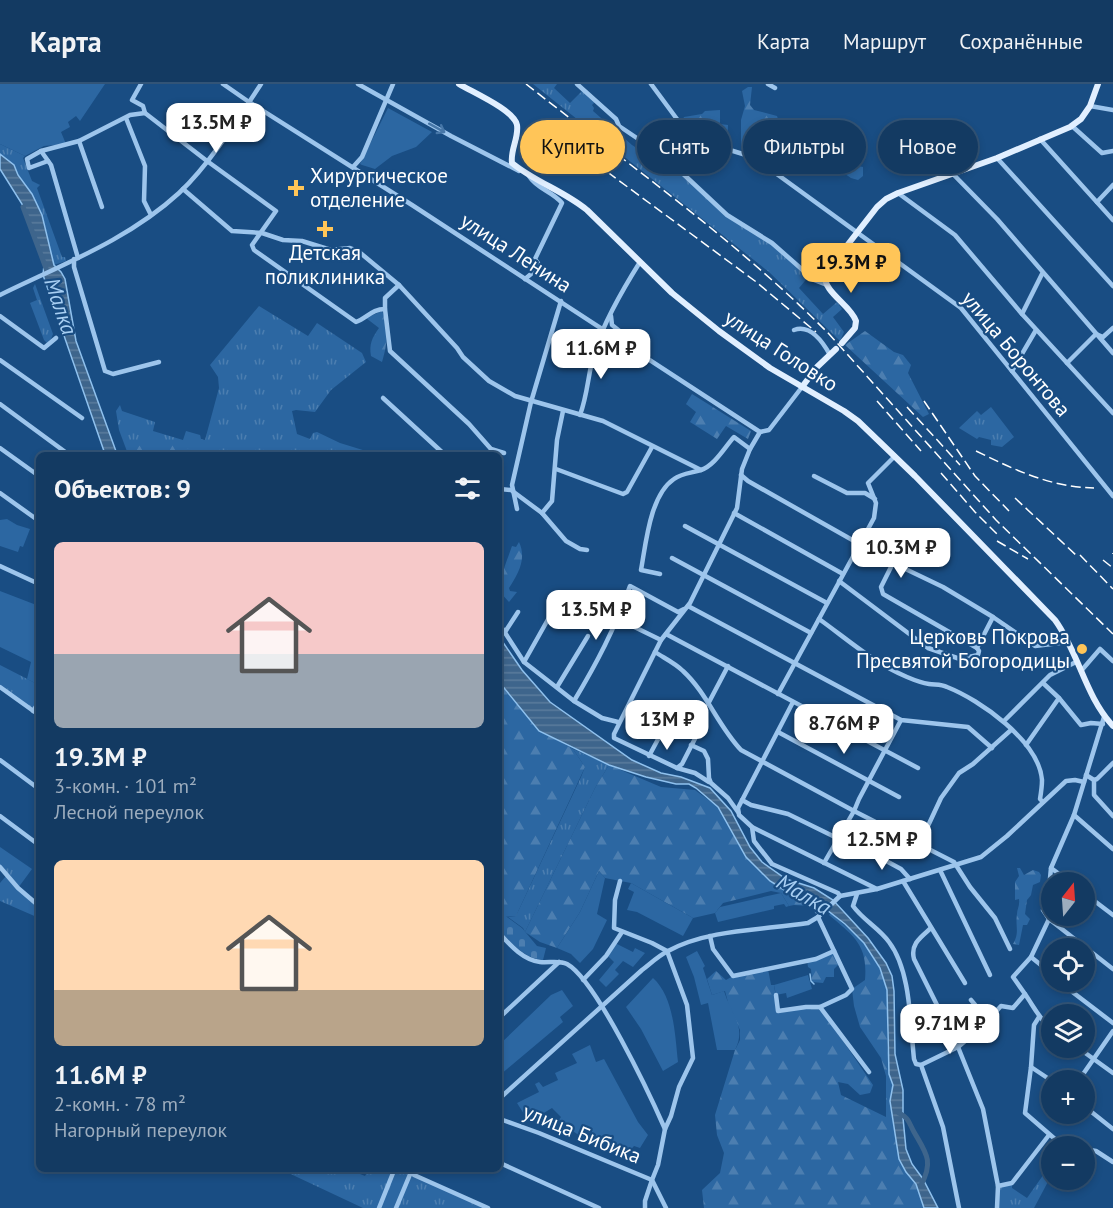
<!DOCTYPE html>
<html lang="ru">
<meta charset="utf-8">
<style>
body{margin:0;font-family:"PT Sans",sans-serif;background:#1c4168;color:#f1f3f6;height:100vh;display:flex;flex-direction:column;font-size:22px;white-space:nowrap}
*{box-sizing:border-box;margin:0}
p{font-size:20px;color:#9dadbe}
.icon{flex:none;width:33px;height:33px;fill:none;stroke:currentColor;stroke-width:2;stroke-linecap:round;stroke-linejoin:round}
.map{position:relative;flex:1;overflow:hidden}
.panel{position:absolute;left:36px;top:368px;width:466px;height:720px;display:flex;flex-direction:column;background:#133a62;border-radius:9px;box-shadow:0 3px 9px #0003,0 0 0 2px #325477}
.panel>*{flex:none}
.banner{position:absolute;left:520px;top:36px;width:502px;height:54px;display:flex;gap:12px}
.needle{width:39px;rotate:17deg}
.buttons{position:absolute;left:1041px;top:788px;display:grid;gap:12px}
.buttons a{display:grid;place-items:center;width:54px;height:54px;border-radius:50%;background:#133a62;box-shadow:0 3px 9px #0003,0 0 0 2px #325477;font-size:30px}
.price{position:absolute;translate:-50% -51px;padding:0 14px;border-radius:12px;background:#fff;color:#222;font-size:20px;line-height:39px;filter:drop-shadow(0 2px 3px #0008)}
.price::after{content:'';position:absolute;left:50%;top:36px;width:18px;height:14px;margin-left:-9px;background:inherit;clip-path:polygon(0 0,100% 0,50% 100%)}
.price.active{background:#ffc558;color:#111}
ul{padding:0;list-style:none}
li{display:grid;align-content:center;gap:12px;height:318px;padding:0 18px}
li span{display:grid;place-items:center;height:186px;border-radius:9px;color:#555}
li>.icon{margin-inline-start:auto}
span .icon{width:108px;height:108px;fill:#fffc;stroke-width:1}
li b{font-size:26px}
h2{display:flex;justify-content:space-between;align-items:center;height:72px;padding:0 18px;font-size:26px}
.chip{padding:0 21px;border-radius:27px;background:#133a62;box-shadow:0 3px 9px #0003,0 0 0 2px #325477;font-size:21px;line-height:54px}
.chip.active{background:#ffc558;color:#111}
header{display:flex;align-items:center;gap:36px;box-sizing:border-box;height:84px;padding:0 30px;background:#133a62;border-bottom:2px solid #325477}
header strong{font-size:28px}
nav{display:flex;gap:33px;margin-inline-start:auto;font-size:21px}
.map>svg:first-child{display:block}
.grass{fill:url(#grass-tufts)}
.forest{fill:url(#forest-firs)}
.cemetery{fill:url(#cemetery-stones)}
.green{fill:#2c67a2}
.water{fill:url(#water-rules);stroke:#8fc1ee;stroke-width:1.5}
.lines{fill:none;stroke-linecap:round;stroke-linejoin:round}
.stream{stroke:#8fc1ee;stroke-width:1.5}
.river{stroke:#3e658c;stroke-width:5}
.minor{stroke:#9dc5ec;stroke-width:4.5}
.major{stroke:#e1efff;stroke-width:6}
.rail{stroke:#fff;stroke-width:1.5;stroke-dasharray:10 4.5;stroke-linecap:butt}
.oneway{stroke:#4777a8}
.poi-dot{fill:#ffc558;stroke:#194d83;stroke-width:2}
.labels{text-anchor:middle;stroke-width:4.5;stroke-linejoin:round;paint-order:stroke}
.poi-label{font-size:21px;fill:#fff;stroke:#194d83;text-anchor:start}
.street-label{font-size:21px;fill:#fff;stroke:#194d83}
.water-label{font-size:22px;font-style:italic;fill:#a8cff3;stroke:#194d83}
</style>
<header>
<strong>Карта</strong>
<nav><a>Карта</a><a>Маршрут</a><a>Сохранённые</a></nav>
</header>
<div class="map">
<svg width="1113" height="1124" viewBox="0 0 1113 1124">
<defs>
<pattern id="grass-tufts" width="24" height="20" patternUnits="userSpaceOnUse" patternTransform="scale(1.5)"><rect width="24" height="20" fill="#2c67a2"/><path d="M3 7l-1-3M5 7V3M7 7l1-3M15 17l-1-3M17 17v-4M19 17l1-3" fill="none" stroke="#4c7eb0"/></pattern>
<pattern id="forest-firs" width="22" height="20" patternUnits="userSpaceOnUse" patternTransform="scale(1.5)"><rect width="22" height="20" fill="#2c67a2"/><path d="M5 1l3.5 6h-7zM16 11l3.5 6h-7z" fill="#4c7eb0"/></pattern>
<pattern id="cemetery-stones" width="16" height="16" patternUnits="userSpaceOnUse" patternTransform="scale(1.5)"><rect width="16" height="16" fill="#2c67a2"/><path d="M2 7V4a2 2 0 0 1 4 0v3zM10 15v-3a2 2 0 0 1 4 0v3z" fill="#4c7eb0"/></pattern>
<pattern id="water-rules" width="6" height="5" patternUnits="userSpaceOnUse" patternTransform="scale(1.5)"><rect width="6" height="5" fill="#3e658c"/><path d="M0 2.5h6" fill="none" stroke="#5b7c9d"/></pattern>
</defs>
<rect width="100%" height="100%" fill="#194d83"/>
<g class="grass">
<path d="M533 0H557L554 4 570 19 583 6 596 17 592 21 594 24 593 27 632 61 667 84 673 77C697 112 735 133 770 158 784 168 796 180 809 192L799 204 823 230 837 218 842 225 833 233 844 248 840 257 769 188Z"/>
<path d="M0 60 25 72 23 74 32 97 40 101 37 104 62 173H65L66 177 54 181 44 137 35 116 18 91 14 81 0 70Z"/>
<path d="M35 200 53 250 51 255 47 259 44 256 30 219 37 216 33 204Z"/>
<path d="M259 222 308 252 317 239 362 269 366 278 331 306 315 328 296 326 292 327 297 350 310 355 313 349 317 348 340 359 366 367 365 370H128L119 346 116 327 120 321 122 327 155 338 153 347 183 356 186 347 200 351 201 355 205 356 219 304 218 293 210 281Z"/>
<path d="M991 323 1014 353 1002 363 991 361V356L979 353 977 355 959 344 977 327 981 331Z"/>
<path d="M0 581 39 601V618L33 627 0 603Z"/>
<path d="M573 665 609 681 595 704 525 848 523 844 508 833 516 832 581 693 585 683Z"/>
<path d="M0 763 32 785 18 804 39 822V834L0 817V799L6 792 0 781Z"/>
<path d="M1051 1080V1092L1034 1124H997L998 1102 1012 1099V1104L1027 1114Z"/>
<path d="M280 1085H348L365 1092 369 1085H412L411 1088 488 1124H363Z"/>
</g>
<g class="forest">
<path d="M748 3H752L750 21 754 26 777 32 780 42 802 46 831 77 863 83V92L858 96 851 94 811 67 780 56 769 80 742 66 741 63V36L745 22 742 7Z"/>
<path d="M720 26V40L728 41 727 65 689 52 693 46H706V36H693V43L682 38 684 33 702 30 705 27Z"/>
<path d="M382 227C390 242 387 262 382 278L371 272C369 260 372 254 379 244L366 234Z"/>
<path d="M865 247 894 268 903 271 911 281 908 289 929 330 923 333 845 261Z"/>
<path d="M692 310 751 347 748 355 726 342 717 355 690 338 696 328 686 320Z"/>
<path d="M154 356 211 370H136L132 364Z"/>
<path d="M519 458C527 475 518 490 509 504L510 507 517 508 509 518 500 508C499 494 507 477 512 462L516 463Z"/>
<path d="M500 599 512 615 557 656 573 665 585 683 516 832 500 833Z"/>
<path d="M609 681 661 703 695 706 718 723 746 773 800 815 805 814 824 824 816 830 810 822 794 821 789 822 781 809 771 807 723 819 715 829 693 834 631 799 605 794 599 787 580 828 557 864 540 858 525 848 595 704Z"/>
<path d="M1017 784H1020L1024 791 1033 786 1039 788 1041 791 1040 798 1033 801 1031 811 1027 816 1025 830 1030 835 1027 841H1023L1019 861 1013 860C1020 848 1015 843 1017 830 1017 825 1020 822 1019 815L1015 816V798L1019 792Z"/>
<path d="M831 829 864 859 880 884 887 906V963L893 1001 890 1017 899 1075 906 1088 916 1100 924 1124H704L702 1106 720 1089 724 1069 717 1051 715 1031 735 966 740 956V946L729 922 725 907 712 911 707 895 716 887 726 896 733 892 768 885 771 901H774L778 927 820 923 873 1001 870 1009 860 1011 848 1000 838 998 841 1011 886 1033V992L881 974 860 943 854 922 852 905 865 896C868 861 854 852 829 831Z"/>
<path d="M834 867 840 879 834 885V893H826L823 899 812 898 811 885 808 883 807 876Z"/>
</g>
<path class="cemetery" d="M500 828 522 844 537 862 546 864 543 876C525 875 511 858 500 847Z"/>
<g class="green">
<path d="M0 0H105L80 37 76 32 68 38 70 43 61 48 66 60 44 62 25 72 0 60Z"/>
<path d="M388 24 432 48 416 63 392 72 375 85 362 81 360 80Z"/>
<path d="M7 435 17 441 30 445 23 463 20 462 18 468 0 462V436Z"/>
<path d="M0 507 39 522V601L27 595 31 578 0 563Z"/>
<path d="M599 787 605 794 597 830 607 836 593 865 580 879 571 870 557 864 580 828Z"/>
<path d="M631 799 693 834 683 852 637 828 627 826 634 808 628 805Z"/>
<path d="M781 809 789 822 786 823 784 820 774 822V825L718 838 715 829 720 823Z"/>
<path d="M615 859 633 868 635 864 645 869 633 883 623 877 615 886 619 890 606 903 599 896 614 878 608 872Z"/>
<path d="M697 867 705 882 703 884 712 911 724 907C731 930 747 943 735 966H717L708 919 701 921 694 893 686 873Z"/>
<path d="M808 891 812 905 787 914 786 909 776 911 774 901Z"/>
<path d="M653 894C674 913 675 951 678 978L663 987 641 945 626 923Z"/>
<path d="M562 906 573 922 560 933 563 938 500 991V960L551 911Z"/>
<path d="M590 961 596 978 604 975 638 1038 648 1051 640 1064 634 1062 627 1070 607 1052 600 1059 589 1048 583 1054 558 1037 561 1033 552 1024 529 1038 517 1019 539 1008 535 1000 539 998 543 1003 558 996 555 989 577 979 572 970Z"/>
</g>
<g class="water">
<path d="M0 70 14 81 18 91 32 110 42 131 54 181 61 188 65 195 76 257 117 370H105L43 191 44 181 22 120 0 85Z"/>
<path d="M500 554 522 586 550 618 632 676 661 689 681 693 710 704 731 727 750 763 762 778 786 795 814 804 833 816 868 854 886 879 892 892 894 907 895 970 903 1006V1034L906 1065 912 1080 923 1095 938 1124H924L916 1100 906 1088 899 1075 890 1017 893 1001 889 990 887 906 880 884 864 859 845 840 819 820 805 814 795 813 770 797 746 773 718 723 696 704 689 700H676L646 693 609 681 539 647 500 599Z"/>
</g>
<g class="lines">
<path class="stream" d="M810 890 811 897 814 900"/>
<g class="river">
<path d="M23 123 47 187"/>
<path d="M899 1029C909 1034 909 1039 914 1048 926 1069 934 1077 921 1101"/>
</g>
<g class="minor">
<path d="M141 0 132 16 143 22 145 29 207 77 276 127 252 161 254 166 356 238C367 234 372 225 385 225L390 267 469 340 491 365 504 369"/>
<path d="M223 0 249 18 412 121 760 348"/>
<path d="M358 0 451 52 519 87"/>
<path d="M577 0 616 35 619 42 668 75 676 78 690 62 693 55"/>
<path d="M651 0 691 54 746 71 763 80 961 224 1113 412"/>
<path d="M768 0 775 4"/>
<path d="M1090 22 1113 26"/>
<path d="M126 34 145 82 144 117 151 131"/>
<path d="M1072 42 1102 69 1113 67"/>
<path d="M1040 55 1113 136"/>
<path d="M79 57 102 123"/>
<path d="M41 67 27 75 29 84 48 77"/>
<path d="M997 74 1113 202"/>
<path d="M676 78 679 86 727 131 772 159 814 196 827 201"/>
<path d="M353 83 362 73 393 0"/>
<path d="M953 90 997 135 1113 269"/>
<path d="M183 105 232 147 262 149 283 156 302 157 331 166 350 164 358 167 399 201 457 264 463 273 489 297 515 312 603 337 701 386"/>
<path d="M898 109 955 151 1022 230 1113 329"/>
<path d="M1097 118 1113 101"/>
<path d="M78 174 51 81 41 67 79 57 130 31 145 29"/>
<path d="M74 175V183L105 287 113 290 159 278"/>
<path d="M525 195 531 190 538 179 535 175 562 119C552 107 537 105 529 92"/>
<path d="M0 211C61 181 128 156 179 109 209 81 238 35 261 0"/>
<path d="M385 225V214L399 201"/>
<path d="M1022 230 1042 190"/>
<path d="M0 232 44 264 56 254"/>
<path d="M611 232 612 241 636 260 635 266"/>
<path d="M794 246C810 240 823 258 830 271"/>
<path d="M0 276 82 334"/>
<path d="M1067 279 1096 250 1103 253 1113 244"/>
<path d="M1012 287 1036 246"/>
<path d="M383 314 444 370"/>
<path d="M0 320 68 370"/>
<path d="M580 331C588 310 588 288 595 266 605 236 623 205 640 178"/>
<path d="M0 364 39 392"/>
<path d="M556 385 623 410 627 408 652 363"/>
<path d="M741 391 748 397 893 479 943 503 993 533 1035 562 1060 559 1066 555"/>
<path d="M814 392 847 409H865L875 415"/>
<path d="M500 405 511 406 542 429 566 457 580 465 587 466"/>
<path d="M0 409 39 437"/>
<path d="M517 425 512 401 531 318 561 217"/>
<path d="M500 427V426"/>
<path d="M542 429 552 417 557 356 563 327"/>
<path d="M734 429 843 490"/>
<path d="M685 442 827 519"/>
<path d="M672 474 811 549"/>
<path d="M893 479 881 503 883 510 977 564"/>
<path d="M0 482 39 500"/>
<path d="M660 490 641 486C646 459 650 411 674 395 682 389 692 389 701 386 715 381 724 364 734 353L750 365 760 348 769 346 802 303"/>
<path d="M839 497 928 564 960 575 978 571 979 567 977 564 993 533"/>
<path d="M688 522 901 636 968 643 992 664"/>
<path d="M618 535 661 556"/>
<path d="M819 535C847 555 875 580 907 593 914 596 922 599 929 600 935 601 941 600 947 603 980 616 1039 657 1042 696 1042 702 1041 709 1040 715L1043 718"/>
<path d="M500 541 524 578 574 617 602 634 618 638"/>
<path d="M505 548 518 528"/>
<path d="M666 550 918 684"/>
<path d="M655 568C664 574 675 579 683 587 707 609 718 642 741 666L854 727 954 778 970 803 995 834 1010 865"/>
<path d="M524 578 555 523"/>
<path d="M1081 587 1100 565 1113 577"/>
<path d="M1043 599 1059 614 1081 641 1091 639 1103 640"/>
<path d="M0 603 39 631"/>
<path d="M557 603 588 552"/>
<path d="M778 610 874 434 876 419 868 399 895 372"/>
<path d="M574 617C598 577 614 546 630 502L678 528 684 525"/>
<path d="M793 618 738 724 739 731 752 743 877 805"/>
<path d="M708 620 728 582"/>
<path d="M33 627 39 618"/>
<path d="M1104 633 1074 731 1051 784 1049 805 1043 826 1049 835 1113 885"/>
<path d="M1004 637 1050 591 1076 578"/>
<path d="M702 641 682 680 677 684 614 654V650L661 556 690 519 737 424 742 385 750 365"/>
<path d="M778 648 899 713"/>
<path d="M691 661 704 667 708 675 709 694 711 699 728 714 738 728"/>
<path d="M1026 661 1059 614"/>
<path d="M649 672 677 620"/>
<path d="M0 676 39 705"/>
<path d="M677 684 695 689 709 698"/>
<path d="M1086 691 1094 696 1097 695 1113 679"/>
<path d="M1094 696V711L1113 732"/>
<path d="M742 716 751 721 788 730 839 755"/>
<path d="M1074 731 1113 765"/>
<path d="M0 732 39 761"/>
<path d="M752 743 754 757 772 780 838 809 840 812"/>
<path d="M920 759 941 714 959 689 973 680 1011 646"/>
<path d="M866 766 901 785 910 795"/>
<path d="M824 779 854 727 859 715 901 636"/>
<path d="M0 783 18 804 39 822"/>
<path d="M1051 784 1070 798"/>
<path d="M940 786 990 891"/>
<path d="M620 797 615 816 614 844 652 859 667 867 687 921 693 974 679 1003 671 1032 665 1045 658 1081 652 1096 666 1124"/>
<path d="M903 797 965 899"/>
<path d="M1084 809 1113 831"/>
<path d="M857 810 853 822C863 836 879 844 889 858 911 887 910 939 914 975L916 980 921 981 943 1043 959 1124"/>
<path d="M840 812 877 805 981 773 1007 752 1066 697 1075 696 1084 698"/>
<path d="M818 833 852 905 846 911 820 923 869 988"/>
<path d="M931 844C921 853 910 860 914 875L958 963 983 1025 998 1102 997 1124"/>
<path d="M500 850C510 861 523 876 540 878 549 879 559 876 567 880 596 896 650 1011 665 1045"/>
<path d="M710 852 713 865 733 892 816 875 834 867"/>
<path d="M1031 873 1052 890"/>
<path d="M583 896 606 872 622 848"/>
<path d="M1058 897 1113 939"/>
<path d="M1025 910C1034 923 1040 936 1052 946"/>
<path d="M776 911 778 927 806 923H820"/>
<path d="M971 916 981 928 976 936 982 943"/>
<path d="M500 933 559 878"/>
<path d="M1039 933 1034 941 1031 983 1025 1029 1063 1062"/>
<path d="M1077 963 1113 989"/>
<path d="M921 981 958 963 982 943 1001 922 1013 924 1025 910 1013 893 1031 873 1049 835"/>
<path d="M1031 983 1052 997"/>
<path d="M1079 996 1113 947"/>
<path d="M500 1014 642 886C650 880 658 872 668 867 708 845 764 846 808 839L818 833 840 812"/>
<path d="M1084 1022 1113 1045"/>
<path d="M500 1035 539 1049 652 1096 645 1117V1124"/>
<path d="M1084 1065 1096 1067 1113 1078"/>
<path d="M500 1079 599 1124"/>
<path d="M412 1084 411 1088 414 1091 488 1124"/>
<path d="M348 1085V1084"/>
<path d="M998 1102 1012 1099 1049 1051"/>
<path d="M379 1124 395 1084"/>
<path d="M396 1124 411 1088"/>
</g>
<g class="major">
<path d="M459 0C472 8 514 26 517 41 519 54 510 66 512 79 535 98 564 107 587 126L672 209 719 247 770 284 844 327 858 337 915 392 1055 536C1079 569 1085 612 1113 642"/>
<path d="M842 259 855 244 856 237C850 220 823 209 825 190L877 123 886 115 898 109 997 74 1070 43 1081 35 1090 22 1098 0"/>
<path d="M802 303 817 283 836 265"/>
</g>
<g class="rail">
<path d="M526 0C629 81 737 157 829 250L996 436 1113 550"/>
<path d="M531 49 566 60 587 73 755 197 816 248"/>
<path d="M877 317 921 367"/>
<path d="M924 317 975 392 1009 427"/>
<path d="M907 323 960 381"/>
<path d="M976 367C1015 386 1050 403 1094 404"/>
<path d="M941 389 975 428 998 451"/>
<path d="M1015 414 1078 473"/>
<path d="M997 457 1028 475"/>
<path d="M1113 469V470"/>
<path d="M1080 471 1113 505"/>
<path d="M1103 476 1113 484"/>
</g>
</g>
<defs><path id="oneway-shaft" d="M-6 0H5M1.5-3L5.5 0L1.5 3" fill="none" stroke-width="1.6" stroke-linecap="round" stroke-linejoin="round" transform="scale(1.5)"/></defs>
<use class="oneway" href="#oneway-shaft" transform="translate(437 44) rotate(29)"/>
<g class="poi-dot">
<path d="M293 95h6v6h6v6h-6v6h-6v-6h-6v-6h6z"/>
<path d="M322 136h6v6h6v6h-6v6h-6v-6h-6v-6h6z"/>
<circle cx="1082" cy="565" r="6"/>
</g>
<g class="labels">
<g class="poi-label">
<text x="310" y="99">Хирургическое<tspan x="310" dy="24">отделение</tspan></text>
<text x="325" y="176" text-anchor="middle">Детская<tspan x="325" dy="24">поликлиника</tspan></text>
<text x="1070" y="560" text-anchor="end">Церковь Покрова<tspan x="1070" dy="24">Пресвятой Богородицы</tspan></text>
</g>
<g class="street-label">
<text transform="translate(516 169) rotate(33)" y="7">улица Ленина</text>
<text transform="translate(781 267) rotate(33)" y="7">улица Головко</text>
<text transform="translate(1016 270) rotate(50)" y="7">улица Боронтова</text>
<text transform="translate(582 1050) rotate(22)" y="7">улица Бибика</text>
</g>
<g class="water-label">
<text transform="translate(61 222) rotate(71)" y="8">Малка</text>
<text transform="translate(804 810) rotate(30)" y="8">Малка</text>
</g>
</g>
</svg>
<div class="buttons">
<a><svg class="needle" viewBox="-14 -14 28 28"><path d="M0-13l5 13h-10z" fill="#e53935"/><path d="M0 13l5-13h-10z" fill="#9dadbe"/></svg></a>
<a><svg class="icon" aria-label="locate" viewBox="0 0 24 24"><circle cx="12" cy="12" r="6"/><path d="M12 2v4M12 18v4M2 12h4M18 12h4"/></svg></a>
<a><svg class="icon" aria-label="layers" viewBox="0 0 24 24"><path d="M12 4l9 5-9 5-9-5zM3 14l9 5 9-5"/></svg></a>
<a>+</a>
<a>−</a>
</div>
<b class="price" style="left:216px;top:70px">13.5M ₽</b>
<b class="price active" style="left:851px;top:210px">19.3M ₽</b>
<b class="price" style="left:601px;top:296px">11.6M ₽</b>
<b class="price" style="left:901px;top:495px">10.3M ₽</b>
<b class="price" style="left:596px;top:557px">13.5M ₽</b>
<b class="price" style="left:667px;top:667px">13M ₽</b>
<b class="price" style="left:844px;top:671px">8.76M ₽</b>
<b class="price" style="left:882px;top:787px">12.5M ₽</b>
<b class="price" style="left:950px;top:971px">9.71M ₽</b>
<div class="banner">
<a class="chip active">Купить</a>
<a class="chip">Снять</a>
<a class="chip">Фильтры</a>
<a class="chip">Новое</a>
</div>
<section class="panel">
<h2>Объектов: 9<svg class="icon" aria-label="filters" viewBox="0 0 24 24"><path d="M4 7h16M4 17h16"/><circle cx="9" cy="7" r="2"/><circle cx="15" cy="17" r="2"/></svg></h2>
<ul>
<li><span style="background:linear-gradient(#f6c9c9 60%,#9aa5b1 0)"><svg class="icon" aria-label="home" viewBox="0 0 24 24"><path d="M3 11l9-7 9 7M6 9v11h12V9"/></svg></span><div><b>19.3M ₽</b><p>3-комн. · 101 m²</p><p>Лесной переулок</p></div></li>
<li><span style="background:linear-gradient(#ffd9b3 70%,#b9a48a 0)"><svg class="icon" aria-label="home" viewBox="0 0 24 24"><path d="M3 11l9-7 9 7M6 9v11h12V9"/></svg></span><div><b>11.6M ₽</b><p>2-комн. · 78 m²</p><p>Нагорный переулок</p></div></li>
</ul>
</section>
</div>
